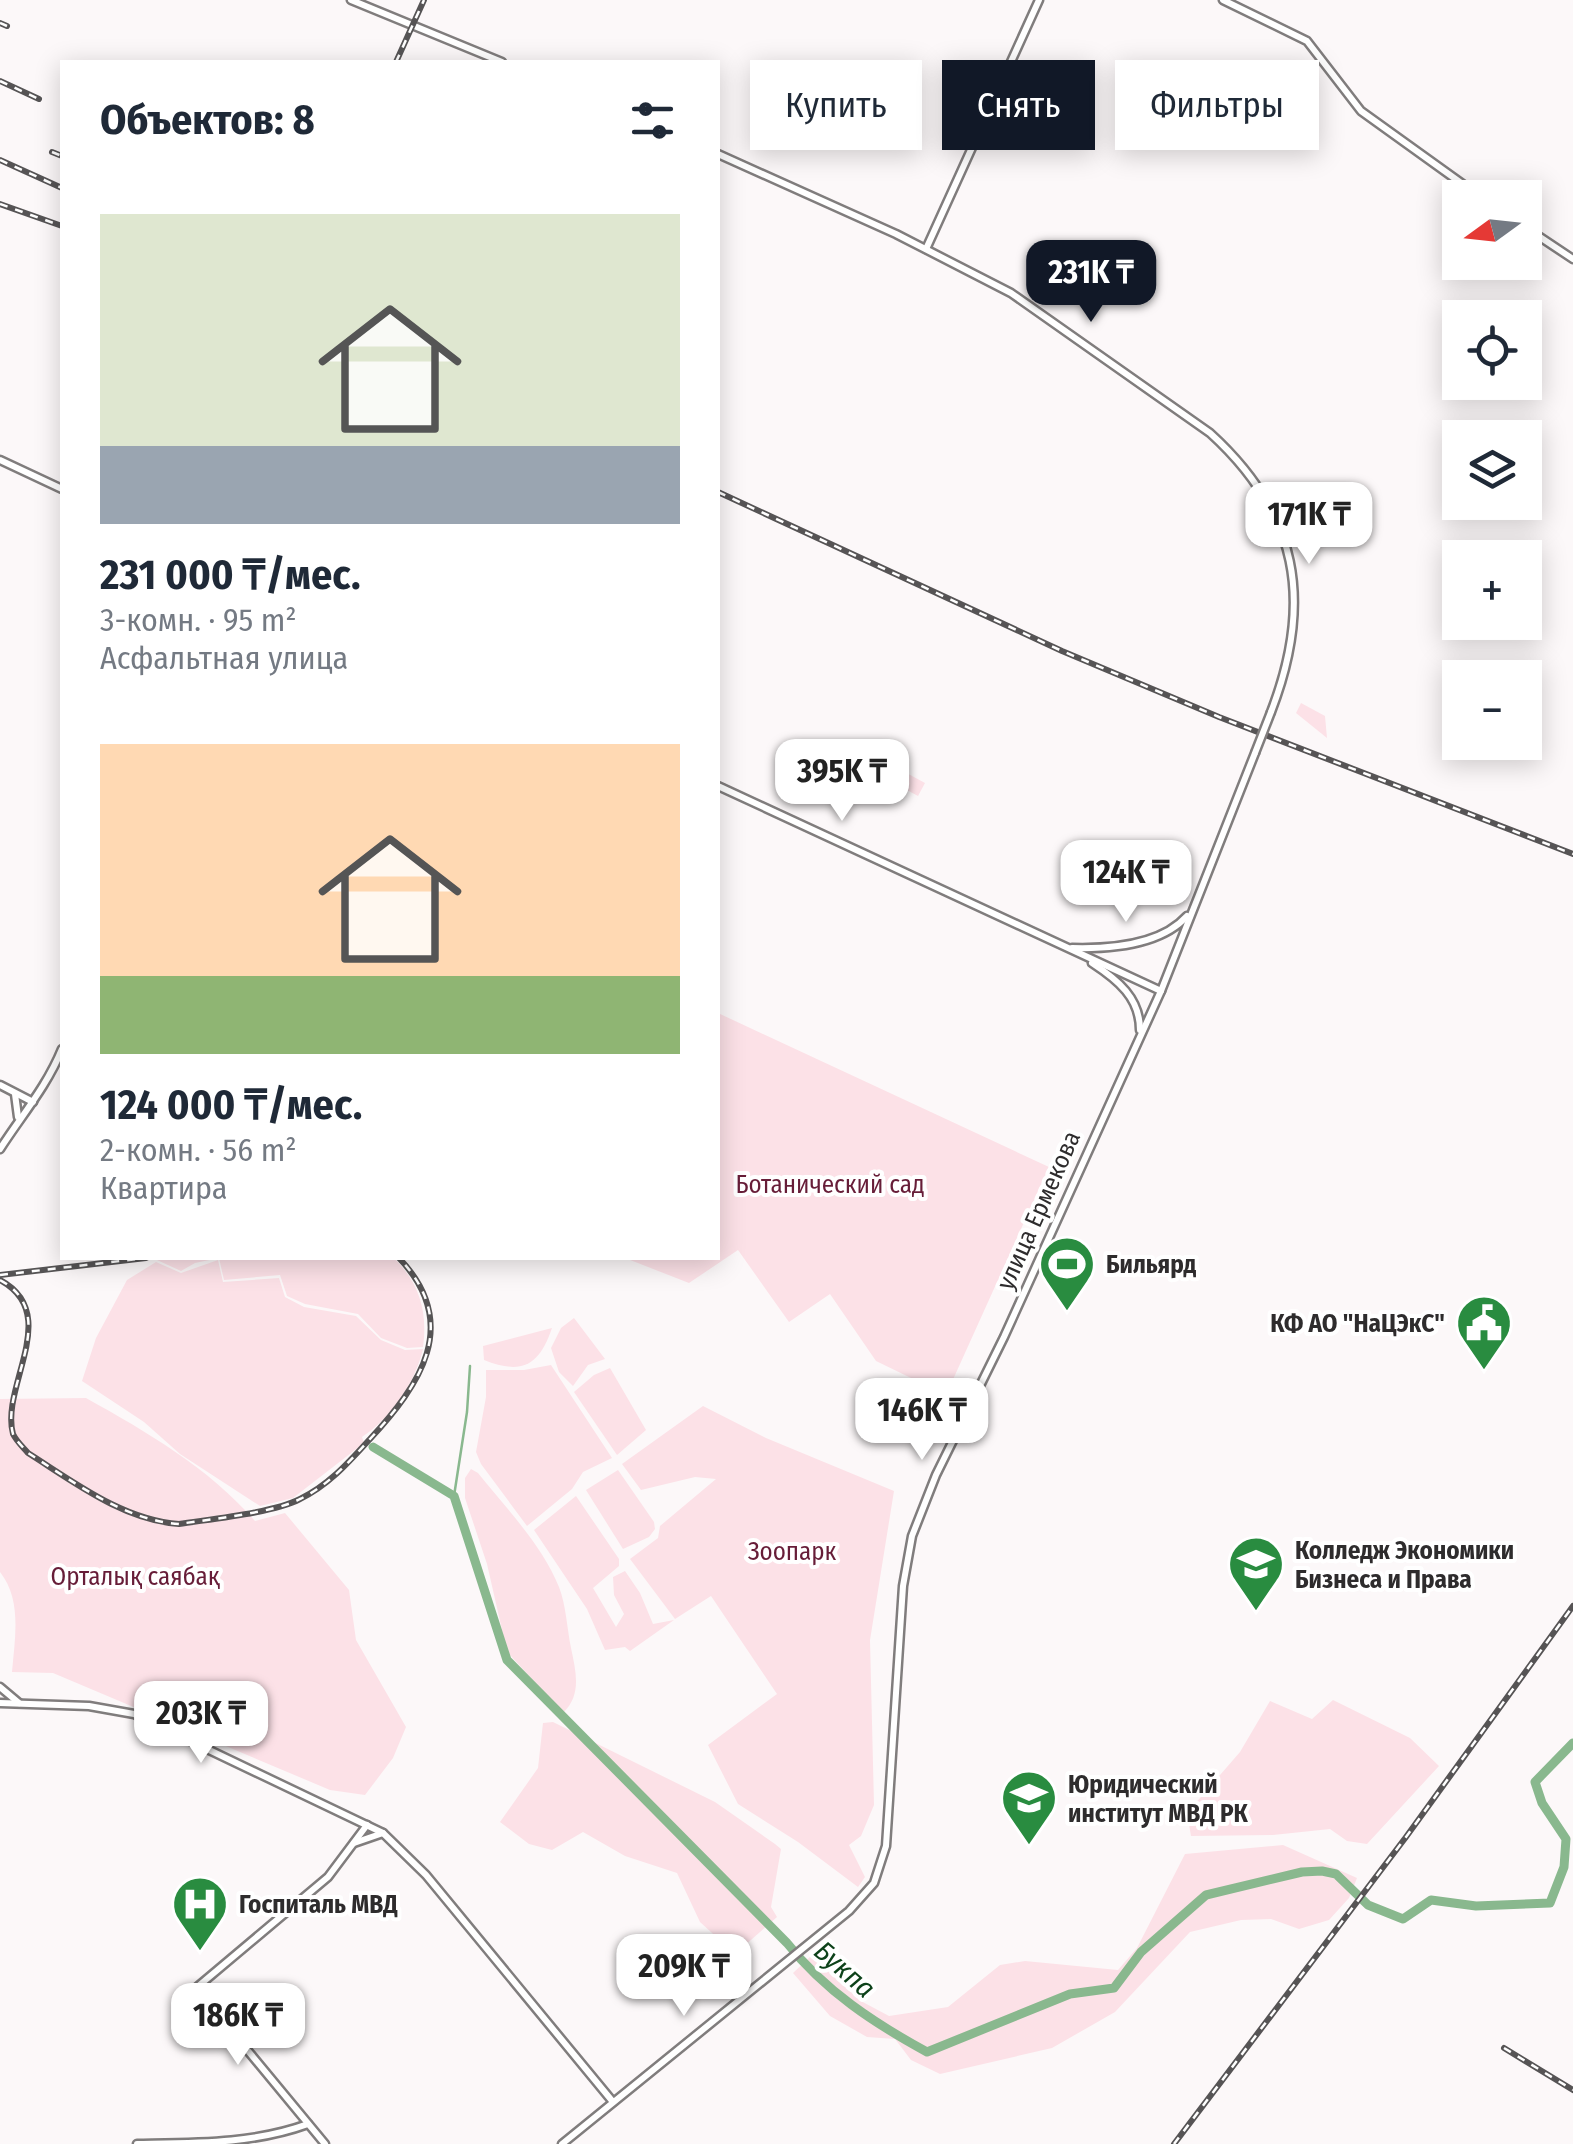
<!DOCTYPE html>
<html lang="ru">
<meta charset="utf-8">
<style>
body{margin:0;font-family:"Fira Sans Condensed",sans-serif;background:#f6f6f7;color:#1f2937;height:100vh;display:flex;flex-direction:column;font-size:38px;white-space:nowrap}
*{box-sizing:border-box;margin:0}
p{font-size:32px;color:#747a83}
.icon{flex:none;width:55px;height:55px;fill:none;stroke:currentColor;stroke-width:2;stroke-linecap:round;stroke-linejoin:round}
.map{position:relative;flex:1;overflow:hidden}
.panel{position:absolute;left:60px;top:60px;width:660px;height:1200px;display:flex;flex-direction:column;background:#fff;border-radius:0px;box-shadow:0 5px 25px #0003}
.panel>*{flex:none}
.top-card{position:absolute;left:750px;top:60px;width:672px;height:90px;display:flex;gap:20px}
.needle{width:65px;rotate:255deg}
.fabs{position:absolute;left:1442px;top:180px;display:grid;gap:20px}
.fabs a{display:grid;place-items:center;width:100px;height:100px;border-radius:0px;background:#fff;box-shadow:0 5px 25px #0003;font-size:50px}
.price{position:absolute;translate:-50% -85px;padding:0 22px;border-radius:20px;background:#fff;color:#222;font-size:32px;line-height:65px;filter:drop-shadow(0 2px 5px #0008)}
.price::after{content:'';position:absolute;left:50%;top:60px;width:30px;height:22px;margin-left:-15px;background:inherit;clip-path:polygon(0 0,100% 0,50% 100%)}
.price.active{background:#111827;color:#fff}
ul{padding:0;list-style:none}
li{display:grid;align-content:center;gap:20px;height:530px;padding:0 40px}
li span{display:grid;place-items:center;height:310px;border-radius:0px;color:#555}
li>.icon{margin-inline-start:auto}
span .icon{width:180px;height:180px;fill:#fffc;stroke-width:1}
li b{font-size:42px}
h2{display:flex;justify-content:space-between;align-items:center;height:120px;padding:0 40px;font-size:42px}
.tag{padding:0 35px;border-radius:0px;background:#fff;box-shadow:0 5px 25px #0003;font-size:35px;line-height:90px}
.tag.active{background:#111827;color:#fff}
.map>svg:first-child{display:block}
.green{fill:#fce1e7}
.lines{fill:none;stroke-linecap:round;stroke-linejoin:round}
.stream{stroke:#89b88e;stroke-width:2.5}
.river{stroke:#89b88e;stroke-width:9}
.tertiary-casing{stroke:#807d7d;stroke-width:11}
.secondary-casing{stroke:#807d7d;stroke-width:11}
.tertiary{stroke:#fff;stroke-width:6}
.secondary{stroke:#fff;stroke-width:6}
.rail-casing{stroke:#565455;stroke-width:6}
.rail{stroke:#fff;stroke-width:2.5;stroke-dasharray:8;stroke-linecap:butt}
.secondary-bridge-casing{stroke:#807d7d;stroke-width:11;stroke-linecap:butt}
.secondary-bridge{stroke:#fff;stroke-width:6}
.labels{text-anchor:middle;stroke-width:8;stroke-linejoin:round;paint-order:stroke}
.park-label{font-size:25px;fill:#671d38;stroke:#fff}
.street-label{font-size:25px;fill:#2e2c2d;stroke:#fff}
.poi-label{font-size:25px;font-weight:bold;fill:#2e2c2d;stroke:#fff;text-anchor:start}
.water-label{font-size:28px;font-style:italic;fill:#0d421a;stroke:#fff}
</style>
<div class="map">
<svg width="1573" height="2144" viewBox="0 0 1573 2144">
<rect width="100%" height="100%" fill="#fcf8f9"/>
<g class="green">
<path d="M1301 703 1325 716 1327 738 1296 713Z"/>
<path d="M901 770 925 783 918 796 894 783Z"/>
<path d="M718 1013 1049 1167 946 1395 876 1361 830 1294 789 1322 738 1250 689 1283 625 1258H718Z"/>
<path d="M162 1258H394C419 1283 428 1311 423 1347L407 1348 381 1338 358 1314 305 1304 287 1296 280 1275 224 1280 219 1258 195 1263 181 1271 157 1260Z"/>
<path d="M218 1260 223 1282 279 1278 285 1297 304 1307 356 1316 381 1340 405 1350 423 1349C415 1383 391 1418 362 1437L364 1443 293 1498 260 1506 180 1454 144 1422 82 1381 96 1338 127 1280 156 1262 181 1273Z"/>
<path d="M574 1318 605 1359 588 1365 573 1386 559 1372 551 1348 561 1328Z"/>
<path d="M552 1328C539 1366 522 1375 484 1360L483 1346Z"/>
<path d="M551 1365 612 1458 583 1472 572 1489 527 1526 481 1464 476 1452 486 1397V1370H524Z"/>
<path d="M610 1368 646 1430 617 1455 574 1392 594 1375Z"/>
<path d="M86 1398C147 1432 209 1468 255 1521L285 1513 349 1590 356 1640 406 1727 393 1758 365 1795 330 1790 53 1673 12 1672C15 1637 22 1600 0 1572V1399Z"/>
<path d="M703 1406 766 1438 894 1491 870 1640 874 1805 861 1836 849 1845 865 1877 858 1887 798 1842 738 1804 708 1745 777 1694 711 1596 675 1619 630 1559 658 1538 660 1526 716 1479 695 1477 641 1490 622 1464Z"/>
<path d="M471 1469 478 1473C506 1508 542 1545 559 1587 566 1605 567 1628 571 1648 576 1672 582 1695 563 1713L510 1655 505 1643 487 1564 465 1498V1478Z"/>
<path d="M618 1470 654 1522 655 1529 649 1537 623 1549 586 1490Z"/>
<path d="M576 1496 619 1559V1566L593 1588 616 1627 624 1614 614 1595 613 1577 625 1571 640 1593 653 1624 674 1620 630 1651 625 1647 605 1650 587 1609 534 1530Z"/>
<path d="M1333 1700 1410 1738 1439 1766 1367 1844 1347 1841 1330 1829 1273 1835 1191 1836 1187 1813 1240 1752 1270 1701 1312 1719Z"/>
<path d="M553 1722 715 1802 775 1844 781 1849 771 1907 777 1917 735 1954 700 1922 677 1873 625 1856 583 1832 552 1850 529 1844 500 1822 538 1768 543 1723Z"/>
<path d="M1283 1845 1357 1878 1349 1898 1329 1920 1299 1929 1271 1919 1241 1920 1190 1932 1115 2012 1052 2048 940 2074 911 2060 895 2039 867 2037 830 2016 793 1973 812 1955 859 2000 889 2016 948 2007 1000 1965 1025 1961 1118 1970 1137 1948 1185 1854Z"/>
</g>
<g class="lines">
<path class="stream" d="M454 1496 467 1412 470 1366"/>
<path class="river" d="M373 1447 454 1496 507 1660 787 1943C825 1991 874 2023 927 2052L1070 1994 1114 1988 1141 1952 1206 1895 1302 1872 1322 1871 1336 1874 1368 1905 1403 1919 1431 1900 1476 1906 1550 1903 1564 1867 1566 1839 1542 1803 1535 1782 1573 1743"/>
<g class="tertiary-casing">
<g id="tertiary">
<path d="M1223 0 1307 41 1361 111 1482 198"/>
<path d="M1525 227 1573 259"/>
<path d="M0 1085 33 1102"/>
<path d="M354 1843 383 1833"/>
<path d="M137 2144C196 2143 253 2144 308 2124"/>
<path d="M325 2144 196 1988 328 1877 367 1825"/>
</g>
</g>
<g class="secondary-casing">
<g id="secondary">
<path d="M351 0 502 62"/>
<path d="M718 154 896 234 1011 293 1210 433C1298 513 1314 601 1271 712"/>
<path d="M926 249 1039 0"/>
<path d="M0 460 62 489"/>
<path d="M718 786 1161 991"/>
<path d="M1072 948C1109 949 1161 945 1187 916"/>
<path d="M1092 963C1118 980 1140 998 1140 1030"/>
<path d="M15 1094 18 1117"/>
<path d="M0 1149C22 1115 47 1086 62 1049"/>
<path d="M0 1687 19 1703"/>
<path d="M0 1703 89 1706 134 1714 383 1833 426 1875 613 2102"/>
<path d="M562 2144 849 1911 874 1883 886 1846 903 1586 912 1536 936 1475 1004 1337 1161 991 1255 753"/>
</g>
</g>
<use href="#tertiary" class="tertiary"/>
<use href="#secondary" class="secondary"/>
<g class="rail-casing">
<g id="rail">
<path d="M0 23 7 26"/>
<path d="M396 62 424 0"/>
<path d="M0 81 39 99"/>
<path d="M52 152 62 156"/>
<path d="M0 160 62 188"/>
<path d="M0 204 62 226"/>
<path d="M718 492 1062 651 1219 717 1573 854"/>
<path d="M0 1275 146 1258"/>
<path d="M0 1280C63 1314 0 1386 13 1434 17 1442 23 1447 28 1453 74 1482 123 1520 179 1524 211 1519 273 1513 300 1499 329 1485 349 1462 370 1439 420 1385 462 1324 399 1258"/>
<path d="M1504 2048 1573 2090"/>
<path d="M1174 2144 1406 1837 1573 1606"/>
</g>
</g>
<use href="#rail" class="rail"/>
<g class="secondary-bridge-casing">
<path id="secondary-bridge" d="M1255 753 1271 712"/>
</g>
<use href="#secondary-bridge" class="secondary-bridge"/>
</g>
<defs>
<g id="stadium-pin" transform="scale(2.875)"><path d="M0 17L-7.5 6A9.5 9.5 0 1 1 7.5 6Z" fill="#298c40" stroke="#fff"/><path d="M0-5a6.5 5 0 1 0 0 10a6.5 5 0 1 0 0-10ZM-3.5-1.8h7v3.6h-7Z" fill="#fff"/></g>
<g id="civic-pin" transform="scale(2.875)"><path d="M0 17L-7.5 6A9.5 9.5 0 1 1 7.5 6Z" fill="#298c40" stroke="#fff"/><path d="M-.6-6.5H3V-4.5H.6V-3L4-1V1h2V6H-6V1h2V-1L-.6-3ZM-1.2 2.5V6h2.4V2.5Z" fill="#fff"/></g>
<g id="university-pin" transform="scale(2.875)"><path d="M0 17L-7.5 6A9.5 9.5 0 1 1 7.5 6Z" fill="#298c40" stroke="#fff"/><path d="M0-5L7-2L0 1L-7-2ZM-4 1L0 2.5L4 1V4Q0 6-4 4Z" fill="#fff"/></g>
<g id="hospital-pin" transform="scale(2.875)"><path d="M0 17L-7.5 6A9.5 9.5 0 1 1 7.5 6Z" fill="#298c40" stroke="#fff"/><path d="M-5-5h3v3.5h4V-5h3V5h-3V1.5h-4V5h-3Z" fill="#fff"/></g>
</defs>
<g fill-rule="evenodd">
<use href="#stadium-pin" x="1067" y="1264"/>
<use href="#civic-pin" x="1484" y="1323"/>
<use href="#university-pin" x="1256" y="1564"/>
<use href="#university-pin" x="1029" y="1798"/>
<use href="#hospital-pin" x="200" y="1904"/>
</g>
<g class="labels">
<g class="park-label">
<text x="830" y="1193">Ботанический сад</text>
<text x="792" y="1560">Зоопарк</text>
<text x="135" y="1585">Орталық саябақ</text>
</g>
<g class="street-label">
<text transform="translate(1038 1210) rotate(-66)" y="9">улица Ермекова</text>
</g>
<g class="poi-label">
<text x="1106" y="1273">Бильярд</text>
<text x="1445" y="1332" text-anchor="end">КФ АО "НаЦЭкС"</text>
<text x="1295" y="1559">Колледж Экономики<tspan x="1295" dy="29">Бизнеса и Права</tspan></text>
<text x="1068" y="1793">Юридический<tspan x="1068" dy="29">институт МВД РК</tspan></text>
<text x="239" y="1913">Госпиталь МВД</text>
</g>
<g class="water-label">
<text transform="translate(845 1969) rotate(41)" y="10">Букпа</text>
</g>
</g>
</svg>
<div class="fabs">
<a><svg class="needle" viewBox="-14 -14 28 28"><path d="M0-13l5 13h-10z" fill="#e53935"/><path d="M0 13l5-13h-10z" fill="#747a83"/></svg></a>
<a><svg class="icon" aria-label="locate" viewBox="0 0 24 24"><circle cx="12" cy="12" r="6"/><path d="M12 2v4M12 18v4M2 12h4M18 12h4"/></svg></a>
<a><svg class="icon" aria-label="layers" viewBox="0 0 24 24"><path d="M12 4l9 5-9 5-9-5zM3 14l9 5 9-5"/></svg></a>
<a>+</a>
<a>−</a>
</div>
<b class="price active" style="left:1091px;top:325px">231K ₸</b>
<b class="price" style="left:1309px;top:567px">171K ₸</b>
<b class="price" style="left:842px;top:824px">395K ₸</b>
<b class="price" style="left:1126px;top:925px">124K ₸</b>
<b class="price" style="left:922px;top:1463px">146K ₸</b>
<b class="price" style="left:201px;top:1766px">203K ₸</b>
<b class="price" style="left:684px;top:2019px">209K ₸</b>
<b class="price" style="left:238px;top:2068px">186K ₸</b>
<div class="top-card">
<a class="tag">Купить</a>
<a class="tag active">Снять</a>
<a class="tag">Фильтры</a>
</div>
<section class="panel">
<h2>Объектов: 8<svg class="icon" aria-label="filters" viewBox="0 0 24 24"><path d="M4 7h16M4 17h16"/><circle cx="9" cy="7" r="2"/><circle cx="15" cy="17" r="2"/></svg></h2>
<ul>
<li><span style="background:linear-gradient(#dfe7d0 75%,#9aa5b1 0)"><svg class="icon" aria-label="home" viewBox="0 0 24 24"><path d="M3 11l9-7 9 7M6 9v11h12V9"/></svg></span><div><b>231 000 ₸/мес.</b><p>3-комн. · 95 m²</p><p>Асфальтная улица</p></div></li>
<li><span style="background:linear-gradient(#ffd9b3 75%,#8fb573 0)"><svg class="icon" aria-label="home" viewBox="0 0 24 24"><path d="M3 11l9-7 9 7M6 9v11h12V9"/></svg></span><div><b>124 000 ₸/мес.</b><p>2-комн. · 56 m²</p><p>Квартира</p></div></li>
</ul>
</section>
</div>
